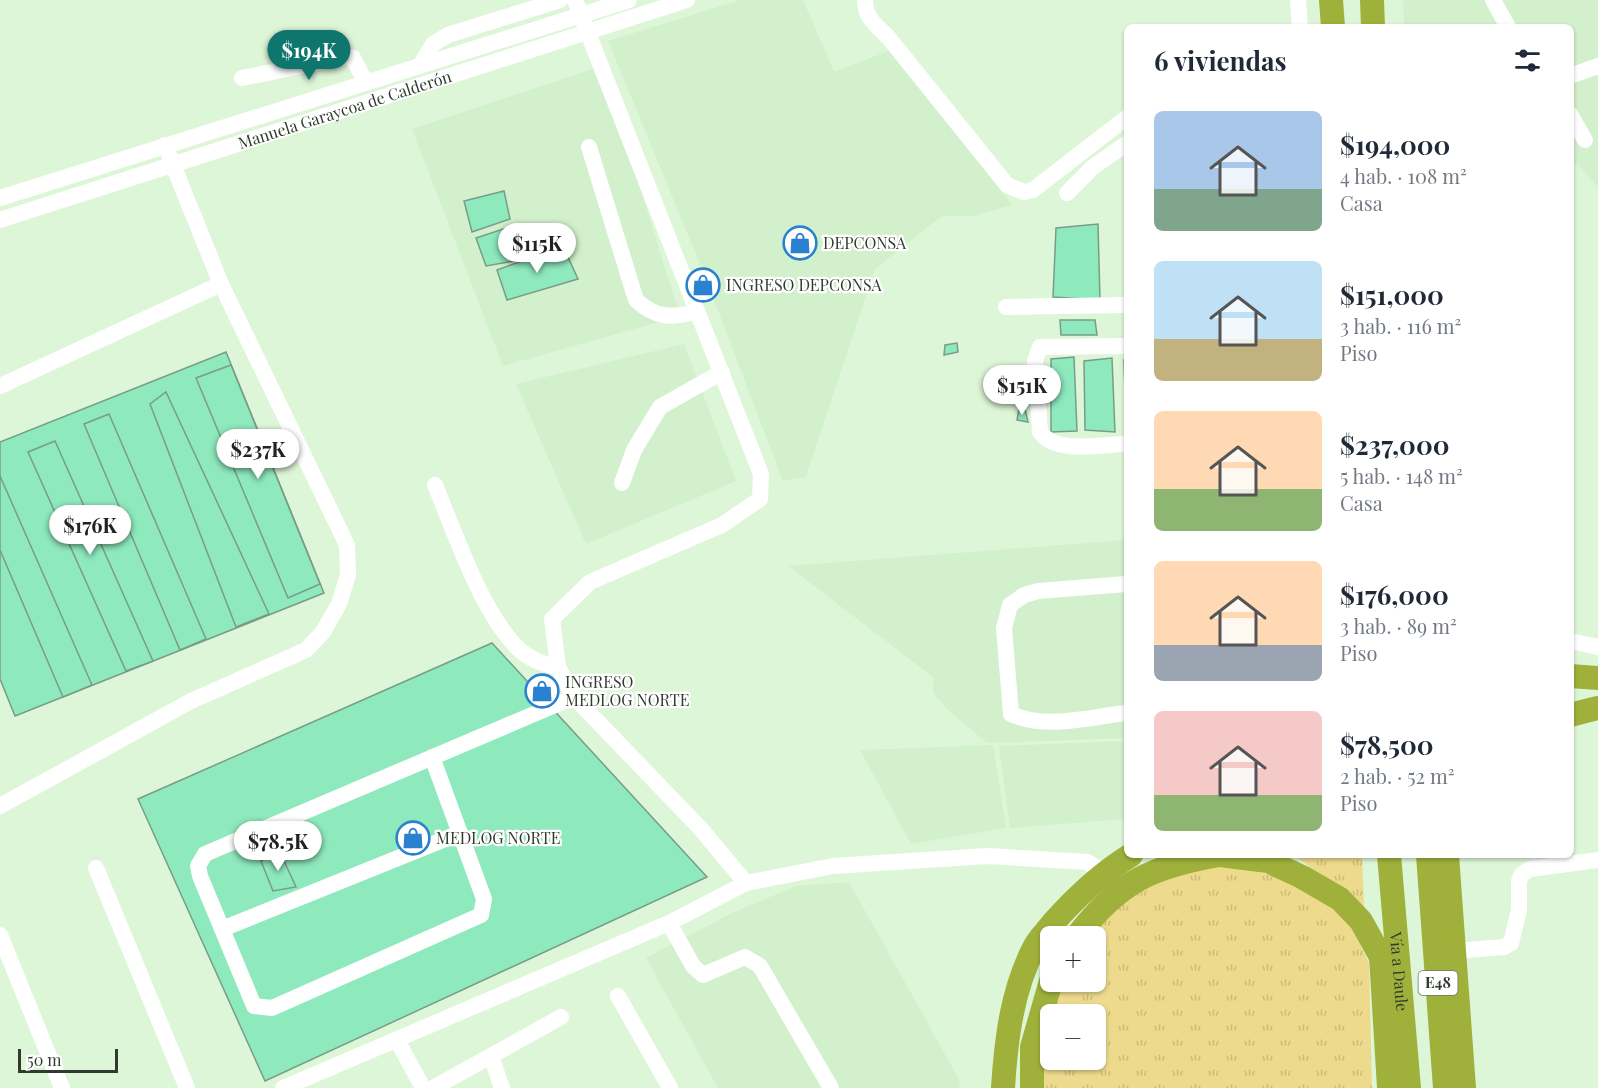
<!DOCTYPE html>
<html lang="es">
<meta charset="utf-8">
<style>
body{margin:0;font-family:"Playfair Display",serif;background:#f6f6f7;color:#1f2937;height:100vh;display:flex;flex-direction:column;font-size:22px;white-space:nowrap}
*{box-sizing:border-box;margin:0}
p{font-size:20px;color:#747a83}
.icon{flex:none;width:33px;height:33px;fill:none;stroke:currentColor;stroke-width:2;stroke-linecap:round;stroke-linejoin:round}
.map{position:relative;flex:1;overflow:hidden}
.side{position:absolute;left:1124px;top:24px;width:450px;height:834px;display:flex;flex-direction:column;background:#fff;border-radius:9px;box-shadow:0 2px 4px #0004}
.side>*{flex:none}
.fabs{position:absolute;left:1040px;top:926px;display:grid;gap:12px}
.fabs a{display:grid;place-items:center;width:66px;height:66px;border-radius:9px;background:#fff;box-shadow:0 2px 4px #0004;font-size:30px}
.scale{position:absolute;left:18px;bottom:15px;width:100px;box-sizing:border-box;padding-left:6px;border:3px solid #303a2e;border-top:0;font-size:16px;line-height:21px;white-space:nowrap;color:#303a2e;-webkit-text-stroke:4px #fff;paint-order:stroke}
.price{position:absolute;translate:-50% -51px;padding:0 14px;border-radius:21px;background:#fff;color:#222;font-size:20px;line-height:39px;filter:drop-shadow(0 2px 3px #0008)}
.price::after{content:'';position:absolute;left:50%;top:36px;width:18px;height:14px;margin-left:-9px;background:inherit;clip-path:polygon(0 0,100% 0,50% 100%)}
.price.selected{background:#0f766e;color:#fff}
ul{padding:0;list-style:none}
li{display:flex;align-items:center;gap:18px;height:150px;padding:0 30px}
li span{display:grid;place-items:center;flex:none;width:168px;height:120px;border-radius:9px;color:#555}
li>.icon{margin-inline-start:auto}
span .icon{width:72px;height:72px;fill:#fffc;stroke-width:1}
li b{font-size:26px}
h2{display:flex;justify-content:space-between;align-items:center;height:72px;padding:0 30px;font-size:26px}
.map>svg:first-child{display:block}
.built{fill:#d2f0cb}
.park{fill:url(#park-tufts);fill-rule:evenodd}
.building{fill:#8ee9bd;stroke:#799c8a;stroke-width:1.5}
.lines{fill:none;stroke-linecap:round;stroke-linejoin:round}
.minor{stroke:#fff;stroke-width:16}
.highway{stroke:#9fb13a;stroke-width:24}
.labels{text-anchor:middle;stroke-width:4.5;stroke-linejoin:round;paint-order:stroke}
.shield{fill:#fff;stroke:#6e756d;stroke-width:1.5}
.shield-label{font-size:15px;font-weight:bold;fill:#303a2e}
.street-label{font-size:16px;fill:#303a2e;stroke:#fff}
.poi-label{font-size:16px;fill:#303a2e;stroke:#fff;text-anchor:start}
</style>
<div class="map">
<svg width="1598" height="1088" viewBox="0 0 1598 1088">
<defs>
<pattern id="park-tufts" width="24" height="20" patternUnits="userSpaceOnUse" patternTransform="scale(1.5)"><rect width="24" height="20" fill="#edda8c"/><path d="M3 7l-1-3M5 7V3M7 7l1-3M15 17l-1-3M17 17v-4M19 17l1-3" fill="none" stroke="#ccbc79"/></pattern>
</defs>
<rect width="100%" height="100%" fill="#def6d8"/>
<g class="built">
<path d="M740 0H803L834 72 894 49 1012 205 972 216H942L875 269 806 477 783 481 704 274 608 41Z"/>
<path d="M1403 0H1598V187L1571 158 1570 27H1404Z"/>
<path d="M602 66 680 316 503 366 412 129Z"/>
<path d="M684 344 736 481 586 544 516 384Z"/>
<path d="M1126 540V738L987 743 949 711 933 693V677L788 566Z"/>
<path d="M1126 741V819L1010 828 999 746Z"/>
<path d="M993 745 1006 828 911 844 860 750Z"/>
<path d="M849 882 960 1081 959 1088H718L646 958 734 912 796 886Z"/>
</g>
<g class="park">
<path d="M1292 855H1362L1364 908 1294 855Z"/>
<path d="M1204 865 1246 868 1287 880 1319 893 1351 925 1369 963 1372 1088H1041L1038 1060 1055 991 1060 981H1095V936H1089C1121 892 1154 879 1204 865ZM1050 1014H1095V1059H1050Z"/>
</g>
<g class="building">
<path d="M504 191 510 219 472 232 464 201Z"/>
<path d="M518 224 531 258 486 266 476 238Z"/>
<path d="M1098 224 1100 300 1053 297 1056 228Z"/>
<path d="M563 246 578 279 507 300 497 270Z"/>
<path d="M1060 320H1095L1097 335H1061Z"/>
<path d="M957 343 958 352 944 355 945 345Z"/>
<path d="M226 352 324 593 15 716 0 679V442Z"/>
<path d="M1074 357 1077 431 1051 432V359Z"/>
<path d="M1112 358 1115 432 1085 430 1084 361Z"/>
<path d="M1124 360H1126V426Z"/>
<path d="M231 365 320 584 288 598 196 378Z"/>
<path d="M166 392 269 614 236 627 150 404Z"/>
<path d="M1019 409H1025L1028 422 1017 420Z"/>
<path d="M109 414 206 639 180 650 84 424Z"/>
<path d="M55 441 153 661 126 671 28 452Z"/>
<path d="M0 476 92 685 63 697 0 550Z"/>
<path d="M492 643 707 877 265 1081 138 799Z"/>
<path d="M279 850 296 887 273 891 261 861Z"/>
</g>
<g class="lines">
<g class="minor">
<path d="M575 0 761 474 760 499 722 525 590 582 552 619 558 667 574 697 700 828 746 883"/>
<path d="M865 0C865 18 876 25 888 37L1007 185 1024 192 1033 190 1126 118"/>
<path d="M1298 0 1300 27"/>
<path d="M1493 0 1508 27"/>
<path d="M421 64 433 44 448 35 560 0"/>
<path d="M1570 76 1598 66"/>
<path d="M242 78 345 57 353 58 365 81"/>
<path d="M1570 114 1585 140"/>
<path d="M589 147 636 300C655 318 673 319 697 311"/>
<path d="M1067 193 1093 167 1126 144"/>
<path d="M0 198 629 0"/>
<path id="s1" d="M0 220 687 0"/>
<path d="M1006 307 1126 305"/>
<path d="M1126 346 1040 347 1035 361 1040 432C1056 455 1101 444 1126 444"/>
<path d="M0 386 221 284"/>
<path d="M622 483 634 450 660 407 722 372"/>
<path d="M435 485C455 533 479 605 513 643 525 657 540 664 558 667"/>
<path d="M1126 584 1038 591 1024 595 1010 605 1004 628 1011 714C1045 730 1090 717 1126 713"/>
<path d="M1570 641 1598 647"/>
<path d="M432 757 484 899 481 915 272 1008 254 1006 200 876 198 866 205 854 574 697"/>
<path d="M0 806 191 701 306 650 323 632 339 604 348 575 347 545 221 284 165 145"/>
<path d="M96 868 187 1088"/>
<path d="M669 923 693 966 703 975 745 957 760 966 831 1088"/>
<path d="M222 929 460 833"/>
<path d="M0 935 62 1088"/>
<path d="M1454 951 1504 947 1511 943 1519 910V881L1522 874 1530 869 1598 860"/>
<path d="M618 996 670 1088"/>
<path d="M397 1040 423 1088"/>
<path d="M491 1056 502 1088"/>
<path d="M283 1088 669 923 746 883 833 866 987 856 1087 862 1104 872"/>
<path d="M433 1088 561 1017"/>
</g>
<g class="highway">
<path d="M1331 0 1333 27"/>
<path d="M1372 0 1373 27"/>
<path d="M1570 676 1598 678"/>
<path d="M1570 715 1598 708"/>
<path d="M1220 855 1268 861 1302 877 1340 899 1361 921 1381 957"/>
<path id="s2" d="M1389 855 1409 1088"/>
<path d="M1428 855 1445 1088"/>
<path d="M1447 855 1464 1088"/>
<path d="M1077 936C1120 881 1151 867 1219 855"/>
<path d="M1381 956 1389 1088"/>
<path d="M1003 1088C1006 1040 1012 989 1035 946 1039 938 1047 931 1052 924 1076 897 1100 874 1131 855"/>
<path d="M1032 1088V1047L1051 981"/>
</g>
</g>
<defs>
<g id="shop-ring" transform="scale(1.725)"><circle r="9.5" fill="#fff" stroke="#2a81cf" stroke-width="1.5"/><path d="M-5-2.5h2.3a2.7 3.5 0 0 1 5.4 0H5L5.5 6h-11ZM-1.5-2.5h3a1.5 2.3 0 0 0-3 0Z" fill="#2a81cf"/></g>
</defs>
<g fill-rule="evenodd">
<use href="#shop-ring" x="800" y="243"/>
<use href="#shop-ring" x="703" y="285"/>
<use href="#shop-ring" x="542" y="691"/>
<use href="#shop-ring" x="413" y="838"/>
</g>
<g class="labels">
<rect class="shield" x="1418.5" y="971" width="39" height="24" rx="4.5"/>
<g class="shield-label">
<text x="1438" y="988">E48</text>
</g>
<g class="street-label">
<text dy="6" stroke="none"><textPath href="#s1" startOffset="362">Manuela Garaycoa de Calderón</textPath></text>
<text dy="6" stroke="none"><textPath href="#s2" startOffset="117">Vía a Daule</textPath></text>
</g>
<g class="poi-label">
<text x="823" y="249">DEPCONSA</text>
<text x="726" y="291">INGRESO DEPCONSA</text>
<text x="565" y="688">INGRESO<tspan x="565" dy="18">MEDLOG NORTE</tspan></text>
<text x="436" y="844">MEDLOG NORTE</text>
</g>
</g>
</svg>
<div class="fabs">
<a>+</a>
<a>−</a>
</div>
<div class="scale">50 m</div>
<b class="price selected" style="left:309px;top:81px">$194K</b>
<b class="price" style="left:537px;top:274px">$115K</b>
<b class="price" style="left:1022px;top:416px">$151K</b>
<b class="price" style="left:258px;top:480px">$237K</b>
<b class="price" style="left:90px;top:556px">$176K</b>
<b class="price" style="left:278px;top:872px">$78.5K</b>
<section class="side">
<h2>6 viviendas<svg class="icon" aria-label="filters" viewBox="0 0 24 24"><path d="M4 7h16M4 17h16"/><circle cx="9" cy="7" r="2"/><circle cx="15" cy="17" r="2"/></svg></h2>
<ul>
<li><span style="background:linear-gradient(#a9c7e8 65%,#7fa58c 0)"><svg class="icon" aria-label="home" viewBox="0 0 24 24"><path d="M3 11l9-7 9 7M6 9v11h12V9"/></svg></span><div><b>$194,000</b><p>4 hab. · 108 m²</p><p>Casa</p></div></li>
<li><span style="background:linear-gradient(#bfe0f5 65%,#c2b280 0)"><svg class="icon" aria-label="home" viewBox="0 0 24 24"><path d="M3 11l9-7 9 7M6 9v11h12V9"/></svg></span><div><b>$151,000</b><p>3 hab. · 116 m²</p><p>Piso</p></div></li>
<li><span style="background:linear-gradient(#ffd9b3 65%,#8fb573 0)"><svg class="icon" aria-label="home" viewBox="0 0 24 24"><path d="M3 11l9-7 9 7M6 9v11h12V9"/></svg></span><div><b>$237,000</b><p>5 hab. · 148 m²</p><p>Casa</p></div></li>
<li><span style="background:linear-gradient(#ffd9b3 70%,#9aa5b1 0)"><svg class="icon" aria-label="home" viewBox="0 0 24 24"><path d="M3 11l9-7 9 7M6 9v11h12V9"/></svg></span><div><b>$176,000</b><p>3 hab. · 89 m²</p><p>Piso</p></div></li>
<li><span style="background:linear-gradient(#f6c9c9 70%,#8fb573 0)"><svg class="icon" aria-label="home" viewBox="0 0 24 24"><path d="M3 11l9-7 9 7M6 9v11h12V9"/></svg></span><div><b>$78,500</b><p>2 hab. · 52 m²</p><p>Piso</p></div></li>
</ul>
</section>
</div>
